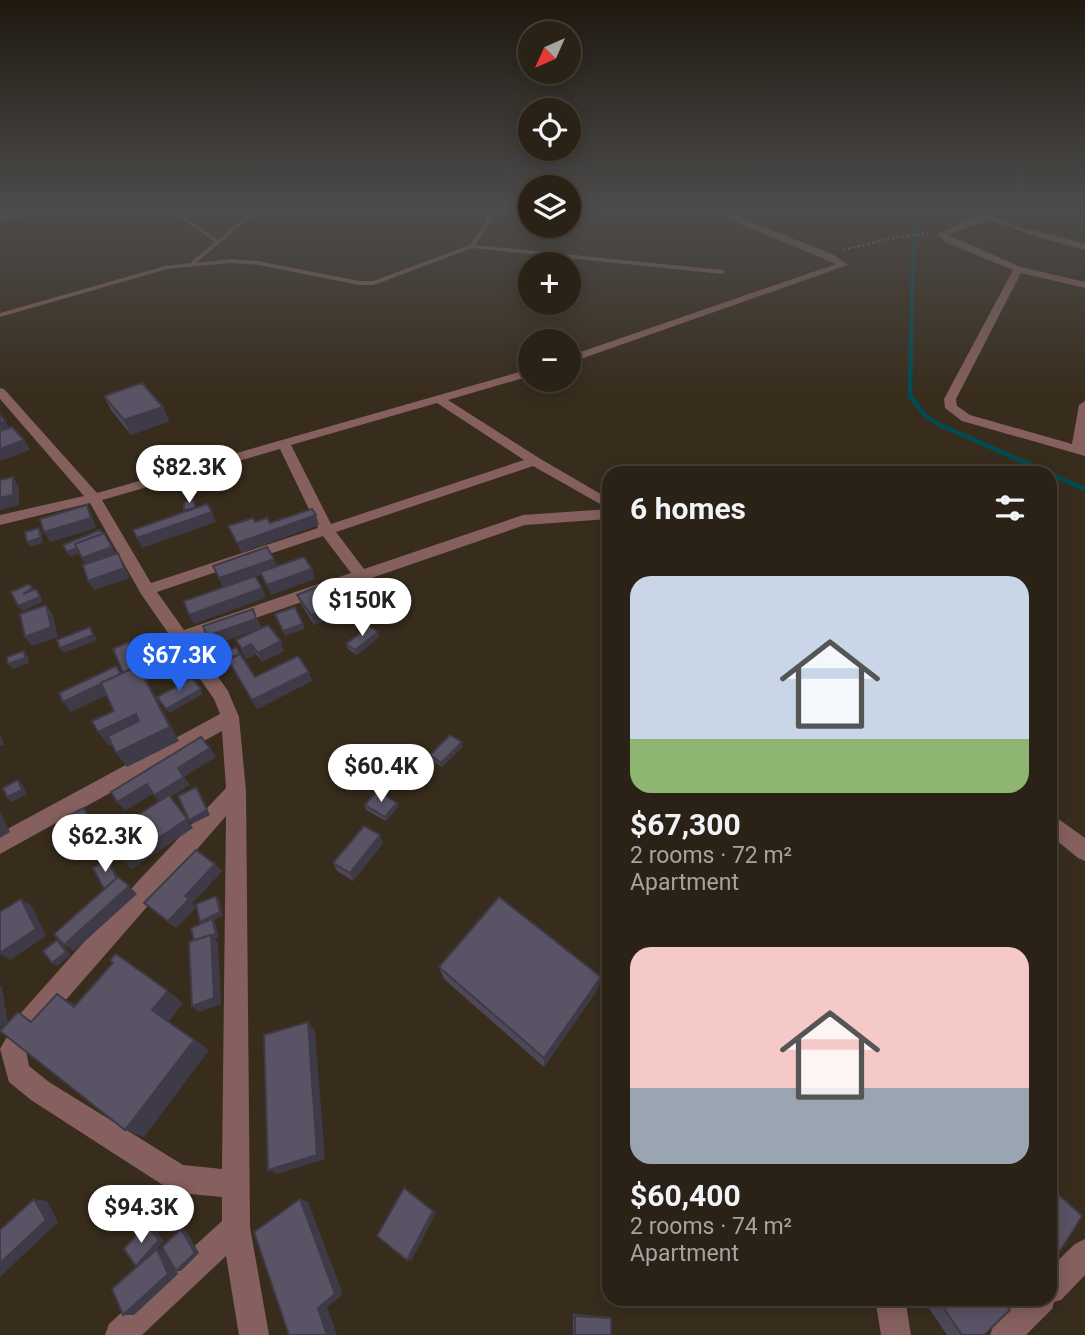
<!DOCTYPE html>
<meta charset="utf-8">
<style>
body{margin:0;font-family:Roboto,sans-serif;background:#322a1f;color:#f1f3f6;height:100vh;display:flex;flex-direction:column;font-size:26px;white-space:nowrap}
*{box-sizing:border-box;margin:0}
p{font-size:23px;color:#a5a4a1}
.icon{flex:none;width:38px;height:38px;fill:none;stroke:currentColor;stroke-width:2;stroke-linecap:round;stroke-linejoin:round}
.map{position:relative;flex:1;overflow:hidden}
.details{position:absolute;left:602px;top:466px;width:455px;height:840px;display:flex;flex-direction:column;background:#2a2216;border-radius:21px;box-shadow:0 4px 18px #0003,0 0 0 2px #463f35}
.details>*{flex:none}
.needle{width:46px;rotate:225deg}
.controls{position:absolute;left:518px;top:21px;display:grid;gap:14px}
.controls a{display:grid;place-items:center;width:63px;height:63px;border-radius:50%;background:#2a2216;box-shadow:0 4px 18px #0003,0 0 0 2px #463f35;font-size:35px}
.price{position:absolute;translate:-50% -60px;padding:0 16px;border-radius:24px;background:#fff;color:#222;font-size:23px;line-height:46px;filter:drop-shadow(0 2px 4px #0008)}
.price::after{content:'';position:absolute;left:50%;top:42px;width:21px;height:16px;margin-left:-10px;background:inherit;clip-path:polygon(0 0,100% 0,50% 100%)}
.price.active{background:#2563eb;color:#fff}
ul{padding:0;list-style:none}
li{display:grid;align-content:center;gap:14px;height:371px;padding:0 28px}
li span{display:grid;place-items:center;height:217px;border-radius:21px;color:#555}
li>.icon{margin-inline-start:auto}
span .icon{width:126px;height:126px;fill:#fffc;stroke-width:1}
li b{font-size:30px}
h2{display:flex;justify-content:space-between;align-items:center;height:84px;padding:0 28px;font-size:30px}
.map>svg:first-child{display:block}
.green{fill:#3c5e3e}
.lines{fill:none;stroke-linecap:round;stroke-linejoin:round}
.stream-far1{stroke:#014c54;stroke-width:3.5}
.stream{stroke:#014c54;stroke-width:4.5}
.path{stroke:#8b8275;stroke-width:2;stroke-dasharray:2.5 2.5;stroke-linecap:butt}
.lane{fill:#85605e;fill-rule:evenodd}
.street{fill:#85605e;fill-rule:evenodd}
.wall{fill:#4d4757}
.shaded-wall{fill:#3f3a47}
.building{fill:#5a5365;stroke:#3f3a47;stroke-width:2}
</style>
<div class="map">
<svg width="1085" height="1335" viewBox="0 0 1085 1335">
<rect width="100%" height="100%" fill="#382d1d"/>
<path class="green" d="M0 207H82L10 220H0Z"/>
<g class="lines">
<path class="stream-far1" d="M911 332 914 207"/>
<g class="stream">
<path d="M911 331 910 396 924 414 938 424 1047 472"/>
<path d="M1050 474 1085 489"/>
</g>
<g class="path">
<path d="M569 207 714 211"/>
<path d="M843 250 892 238 928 233"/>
</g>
<g class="lane">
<path d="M165 207H170L218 240 257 207H262L196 263 230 259 258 261 359 281H373L470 245 488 219 479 212 447 207C464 207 479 208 493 219L475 245 722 270 725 272 722 274 472 248 374 285H359L258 265 230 263 167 269 0 317V313L165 266 192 263V261L215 242Z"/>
<path d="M985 216H989L1032 232 1028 233 985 218Z"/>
</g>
<g class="street">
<path d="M722 207H730L737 216 834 255 848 265 569 363V356L836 264 731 220 723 213Z"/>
<path d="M998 207H1008L990 219 948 235 1021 267 1085 282V288L1021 273 956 399 957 406 970 415 1072 444 1079 405 1085 401V456L962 421 945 408 944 399 1013 270 945 242 938 234Z"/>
<path d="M1030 229 1085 244V250L1027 234 1026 232Z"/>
<path d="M530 369V376L448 400 539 458 609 499V509L533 466 336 532 364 569 523 515 609 509V519L525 525 192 640 228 691 239 717 246 791 250 1227 269 1335H239L226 1256 142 1335H105L109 1324 222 1221V1197L179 1193 169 1189 31 1100 9 1082 0 1049 20 1014 140 879 226 788 222 731 0 854V833L220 714 214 699 141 594 90 503 0 525V515L84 496 0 399V388L4 389 97 493ZM437 403 524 460 331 524 291 445ZM280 449 318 528 151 583 102 500ZM323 536 351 573 184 630 157 592ZM226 816 222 1169 183 1165 49 1082 29 1066 26 1051 38 1032Z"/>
<path d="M1050 813 1085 838V861L1078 858 1050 835Z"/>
<path d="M1085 1239V1275L1061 1300 1054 1302 1052 1309 1026 1335H990L994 1324 1019 1298H1050V1268L1075 1244Z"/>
<path d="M875 1298H905L911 1335H881Z"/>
</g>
</g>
<g class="wall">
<path d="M104 396 163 407 169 421 131 435 111 410Z"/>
<path d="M297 595 348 611 314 625 301 604Z"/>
<path d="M253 609 261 628 284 651 262 662 256 654 246 659 236 640 260 628 212 645Z"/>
<path d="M379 637 357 655 348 649 346 644Z"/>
<path d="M221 654 255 677 312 681 257 709 230 664 228 665Z"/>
<path d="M462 747 442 767 431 760 430 755Z"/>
<path d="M397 803 398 807 386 821 366 810 365 805Z"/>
<path d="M383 843 353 881 337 871 333 863Z"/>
<path d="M222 871 192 903 196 907 176 928 152 910 144 903Z"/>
<path d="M439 967 598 989 544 1067 444 979Z"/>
<path d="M1059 1195 1050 1267V1196Z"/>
<path d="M922 1298H1001L984 1335H947Z"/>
<path d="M573 1314 608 1317 611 1318V1335H573Z"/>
</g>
<g class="shaded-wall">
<path d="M163 407 169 421 131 435 124 420Z"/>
<path d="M5 421 11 431 0 435V423Z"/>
<path d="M24 440 30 450 0 461V449Z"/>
<path d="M13 477 19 487V505L0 510V498Z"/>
<path d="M87 505 92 515 96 528 50 542 44 532Z"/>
<path d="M212 512 216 522 142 548 137 538Z"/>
<path d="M316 515 319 525 241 553 237 543Z"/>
<path d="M39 528 42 533 43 543 30 547 27 542Z"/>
<path d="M105 537 107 542 70 557 67 552Z"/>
<path d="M112 547 118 557 88 568 82 558Z"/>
<path d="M118 553 123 563 130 578 94 590 88 581Z"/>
<path d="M274 559 278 569 223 588 219 578Z"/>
<path d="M312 569 315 579 271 595 267 585Z"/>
<path d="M262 588 266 598 194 624 189 615Z"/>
<path d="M36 589 43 602 22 611 18 606Z"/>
<path d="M345 601 348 611 314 625 311 615Z"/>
<path d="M46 605 53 615 58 637 32 646 25 637Z"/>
<path d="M256 619 261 628 212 645 207 636Z"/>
<path d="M303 624 305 629 285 636 283 631Z"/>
<path d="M90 627 97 640 64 653 60 648Z"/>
<path d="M378 632 379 637 357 655 355 650Z"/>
<path d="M281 641 284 651 262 662 258 653Z"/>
<path d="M128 642 134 652 142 670 157 655 163 665 166 672 147 680 179 741 127 767 116 753 170 727 137 664Z"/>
<path d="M251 644 256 654 246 659 242 649Z"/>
<path d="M24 651 28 656 29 663 13 669 8 664Z"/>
<path d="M116 666 128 685 71 712 63 702Z"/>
<path d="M309 672 312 681 257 709 252 700Z"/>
<path d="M201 689 203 694 169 713 166 709Z"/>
<path d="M136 714 145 728 109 746 98 732Z"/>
<path d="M0 733 4 745 0 746Z"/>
<path d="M462 742V747L442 767 441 763Z"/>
<path d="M210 748 216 757 184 777 190 785 171 797 193 828 132 869 124 861 161 804 154 795 178 768Z"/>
<path d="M18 780 22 784 27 794 12 802 7 797Z"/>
<path d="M147 784 154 793 125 811 117 802Z"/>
<path d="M196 787 210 815 192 824 189 820Z"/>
<path d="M397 803 398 807 386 821 385 817Z"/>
<path d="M84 808 88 813 98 838 82 847 78 843Z"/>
<path d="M0 811 10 832 0 838Z"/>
<path d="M380 835 383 843 353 881 350 873Z"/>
<path d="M107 860 111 864 123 885 109 894Z"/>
<path d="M215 864 222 871 192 903 196 907 176 928 168 921 185 896Z"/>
<path d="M129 886 137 894 74 951 64 945Z"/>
<path d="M216 896 219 900 223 916 214 920 215 922 219 937 215 939 218 942 221 1004 199 1012 192 1006 203 925 200 922Z"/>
<path d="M21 899 32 906 46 936 10 960 0 954V953Z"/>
<path d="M57 940 62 943 71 955 57 966 52 963Z"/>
<path d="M601 977 598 989 544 1067V1058Z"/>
<path d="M0 986 2 987 8 1023 0 1027Z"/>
<path d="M168 991 183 1003 169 1021 209 1050 144 1137 125 1130 152 1010Z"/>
<path d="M57 994 77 1006 74 1007Z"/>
<path d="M308 1022 315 1031 325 1159 277 1174 268 1170Z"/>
<path d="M404 1188 436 1213 411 1261 407 1260Z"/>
<path d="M34 1199 47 1201 58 1222 0 1277V1263Z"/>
<path d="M300 1199 308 1202 343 1294 327 1307 337 1335H327L318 1308Z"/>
<path d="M146 1224H151L164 1241 141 1266H136Z"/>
<path d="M181 1229H185L199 1253 181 1271H176Z"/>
<path d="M157 1249 167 1250 178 1274 134 1315H123Z"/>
</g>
<g class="building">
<path d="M142 383 163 407 124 420 104 396Z"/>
<path d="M0 415 5 421 0 423Z"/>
<path d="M12 427 24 440 0 449V431Z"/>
<path d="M13 477V495L0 498V480Z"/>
<path d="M194 500 195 508 184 510V502Z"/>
<path d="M207 504 212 512 137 538 133 530Z"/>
<path d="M87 505 91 518 44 532 40 519Z"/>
<path d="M312 509 316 515 237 543 228 526 253 518 255 522 267 518 270 523Z"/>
<path d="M39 528 40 538 27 542 25 532Z"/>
<path d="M100 530 103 534 75 544 77 548 67 552 63 545Z"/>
<path d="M104 533 112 547 82 558 75 544Z"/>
<path d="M267 547 274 559 219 578 213 566Z"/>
<path d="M118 553 124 568 88 581 83 565Z"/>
<path d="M304 557 312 569 267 585 260 572Z"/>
<path d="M255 576 262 588 189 615 184 601Z"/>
<path d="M331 581 345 601 311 615 297 595Z"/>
<path d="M29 584 32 588 23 594 36 589 40 597 18 606 11 592Z"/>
<path d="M46 605 51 627 25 637 20 614Z"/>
<path d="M295 607 303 624 283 631 275 614Z"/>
<path d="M253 609 256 619 207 636 203 626Z"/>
<path d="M268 625 281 641 258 653 251 644 242 649 236 640Z"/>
<path d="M369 626 378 632 355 650 346 644Z"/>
<path d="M90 627 93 635 60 648 57 640Z"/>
<path d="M128 642 137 664 157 655 160 662 141 670 138 666 123 673 113 649Z"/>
<path d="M236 647 240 654 225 660 221 654Z"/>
<path d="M24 651 25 658 8 664 7 657Z"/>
<path d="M240 654 255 677 298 656 309 672 252 700 228 660Z"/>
<path d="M116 666 121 674 101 683V684L63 702 59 693Z"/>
<path d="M138 666 170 727 116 753 108 736 139 721 136 714 98 732 92 721 114 711 101 683Z"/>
<path d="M192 678 201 689 166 709 157 697Z"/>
<path d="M450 735 462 742 441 763 430 755Z"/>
<path d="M201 737 210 748 178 768 184 777 154 795 147 784 117 802 111 792Z"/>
<path d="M18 780 22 790 7 797 3 788Z"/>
<path d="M196 787 207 810 189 820 178 796Z"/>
<path d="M377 791 397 803 385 817 365 805Z"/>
<path d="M169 795 187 819 124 861 107 835Z"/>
<path d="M84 808 94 834 78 843 68 816Z"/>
<path d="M364 826 380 835 350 873 333 863Z"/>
<path d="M196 850 215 864 185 896 189 899 168 921 144 903Z"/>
<path d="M107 860 117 878 104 889 93 868Z"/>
<path d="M118 877 129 886 64 945 54 934Z"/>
<path d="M216 896 220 912 200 922 196 904Z"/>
<path d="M499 897 601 977 544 1058 439 967Z"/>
<path d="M21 899 36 929 0 953V912Z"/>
<path d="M212 919 216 934 194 940 191 928Z"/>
<path d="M211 935 214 998 192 1006 189 942Z"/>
<path d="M57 940 66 952 52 963 43 951Z"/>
<path d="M116 954 168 991 152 1010 194 1040 125 1130 0 1031 18 1012 31 1022 57 994 74 1007 113 963 110 960Z"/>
<path d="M308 1022 317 1155 268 1170 264 1035Z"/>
<path d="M404 1188 433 1211 407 1260 377 1236Z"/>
<path d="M1059 1195 1082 1216 1050 1267V1208Z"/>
<path d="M34 1199 46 1220 0 1263V1230Z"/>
<path d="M300 1199 335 1294 318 1308 327 1335H289L254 1232Z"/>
<path d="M146 1224 159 1240 136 1266 124 1249Z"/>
<path d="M181 1229 195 1253 176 1271 162 1247Z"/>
<path d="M157 1249 168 1274 123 1315 112 1289Z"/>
<path d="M937 1298H1001L1010 1310 984 1335H962Z"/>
<path d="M575 1316 611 1318V1335H575Z"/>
</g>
<linearGradient id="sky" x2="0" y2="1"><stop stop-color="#1f1910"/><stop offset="0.53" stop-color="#4d4c4c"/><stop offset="1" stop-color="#4d4c4c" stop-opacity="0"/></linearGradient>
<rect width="1085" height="394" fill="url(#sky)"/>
</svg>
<div class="controls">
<a><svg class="needle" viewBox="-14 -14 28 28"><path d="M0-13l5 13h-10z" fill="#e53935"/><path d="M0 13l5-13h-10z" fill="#a5a4a1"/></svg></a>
<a><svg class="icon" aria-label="locate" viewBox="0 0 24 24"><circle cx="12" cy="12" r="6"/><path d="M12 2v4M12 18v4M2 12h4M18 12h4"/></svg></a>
<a><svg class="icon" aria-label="layers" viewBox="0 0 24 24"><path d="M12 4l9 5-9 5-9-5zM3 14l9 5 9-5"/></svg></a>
<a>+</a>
<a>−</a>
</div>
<b class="price" style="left:189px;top:505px">$82.3K</b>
<b class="price" style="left:362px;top:638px">$150K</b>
<b class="price active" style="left:179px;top:693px">$67.3K</b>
<b class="price" style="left:381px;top:804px">$60.4K</b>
<b class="price" style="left:105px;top:874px">$62.3K</b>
<b class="price" style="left:141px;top:1245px">$94.3K</b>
<section class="details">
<h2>6 homes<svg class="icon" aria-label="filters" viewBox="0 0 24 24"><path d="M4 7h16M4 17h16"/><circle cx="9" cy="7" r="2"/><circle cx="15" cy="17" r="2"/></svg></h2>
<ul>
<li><span style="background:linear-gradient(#c9d6e8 75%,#8fb573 0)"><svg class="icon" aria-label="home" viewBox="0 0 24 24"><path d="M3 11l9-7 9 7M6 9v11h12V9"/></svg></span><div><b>$67,300</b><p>2 rooms · 72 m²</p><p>Apartment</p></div></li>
<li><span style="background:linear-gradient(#f6c9c9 65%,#9aa5b1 0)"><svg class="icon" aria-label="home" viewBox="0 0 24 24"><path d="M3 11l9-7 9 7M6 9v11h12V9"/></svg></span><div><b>$60,400</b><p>2 rooms · 74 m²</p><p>Apartment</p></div></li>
</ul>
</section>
</div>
